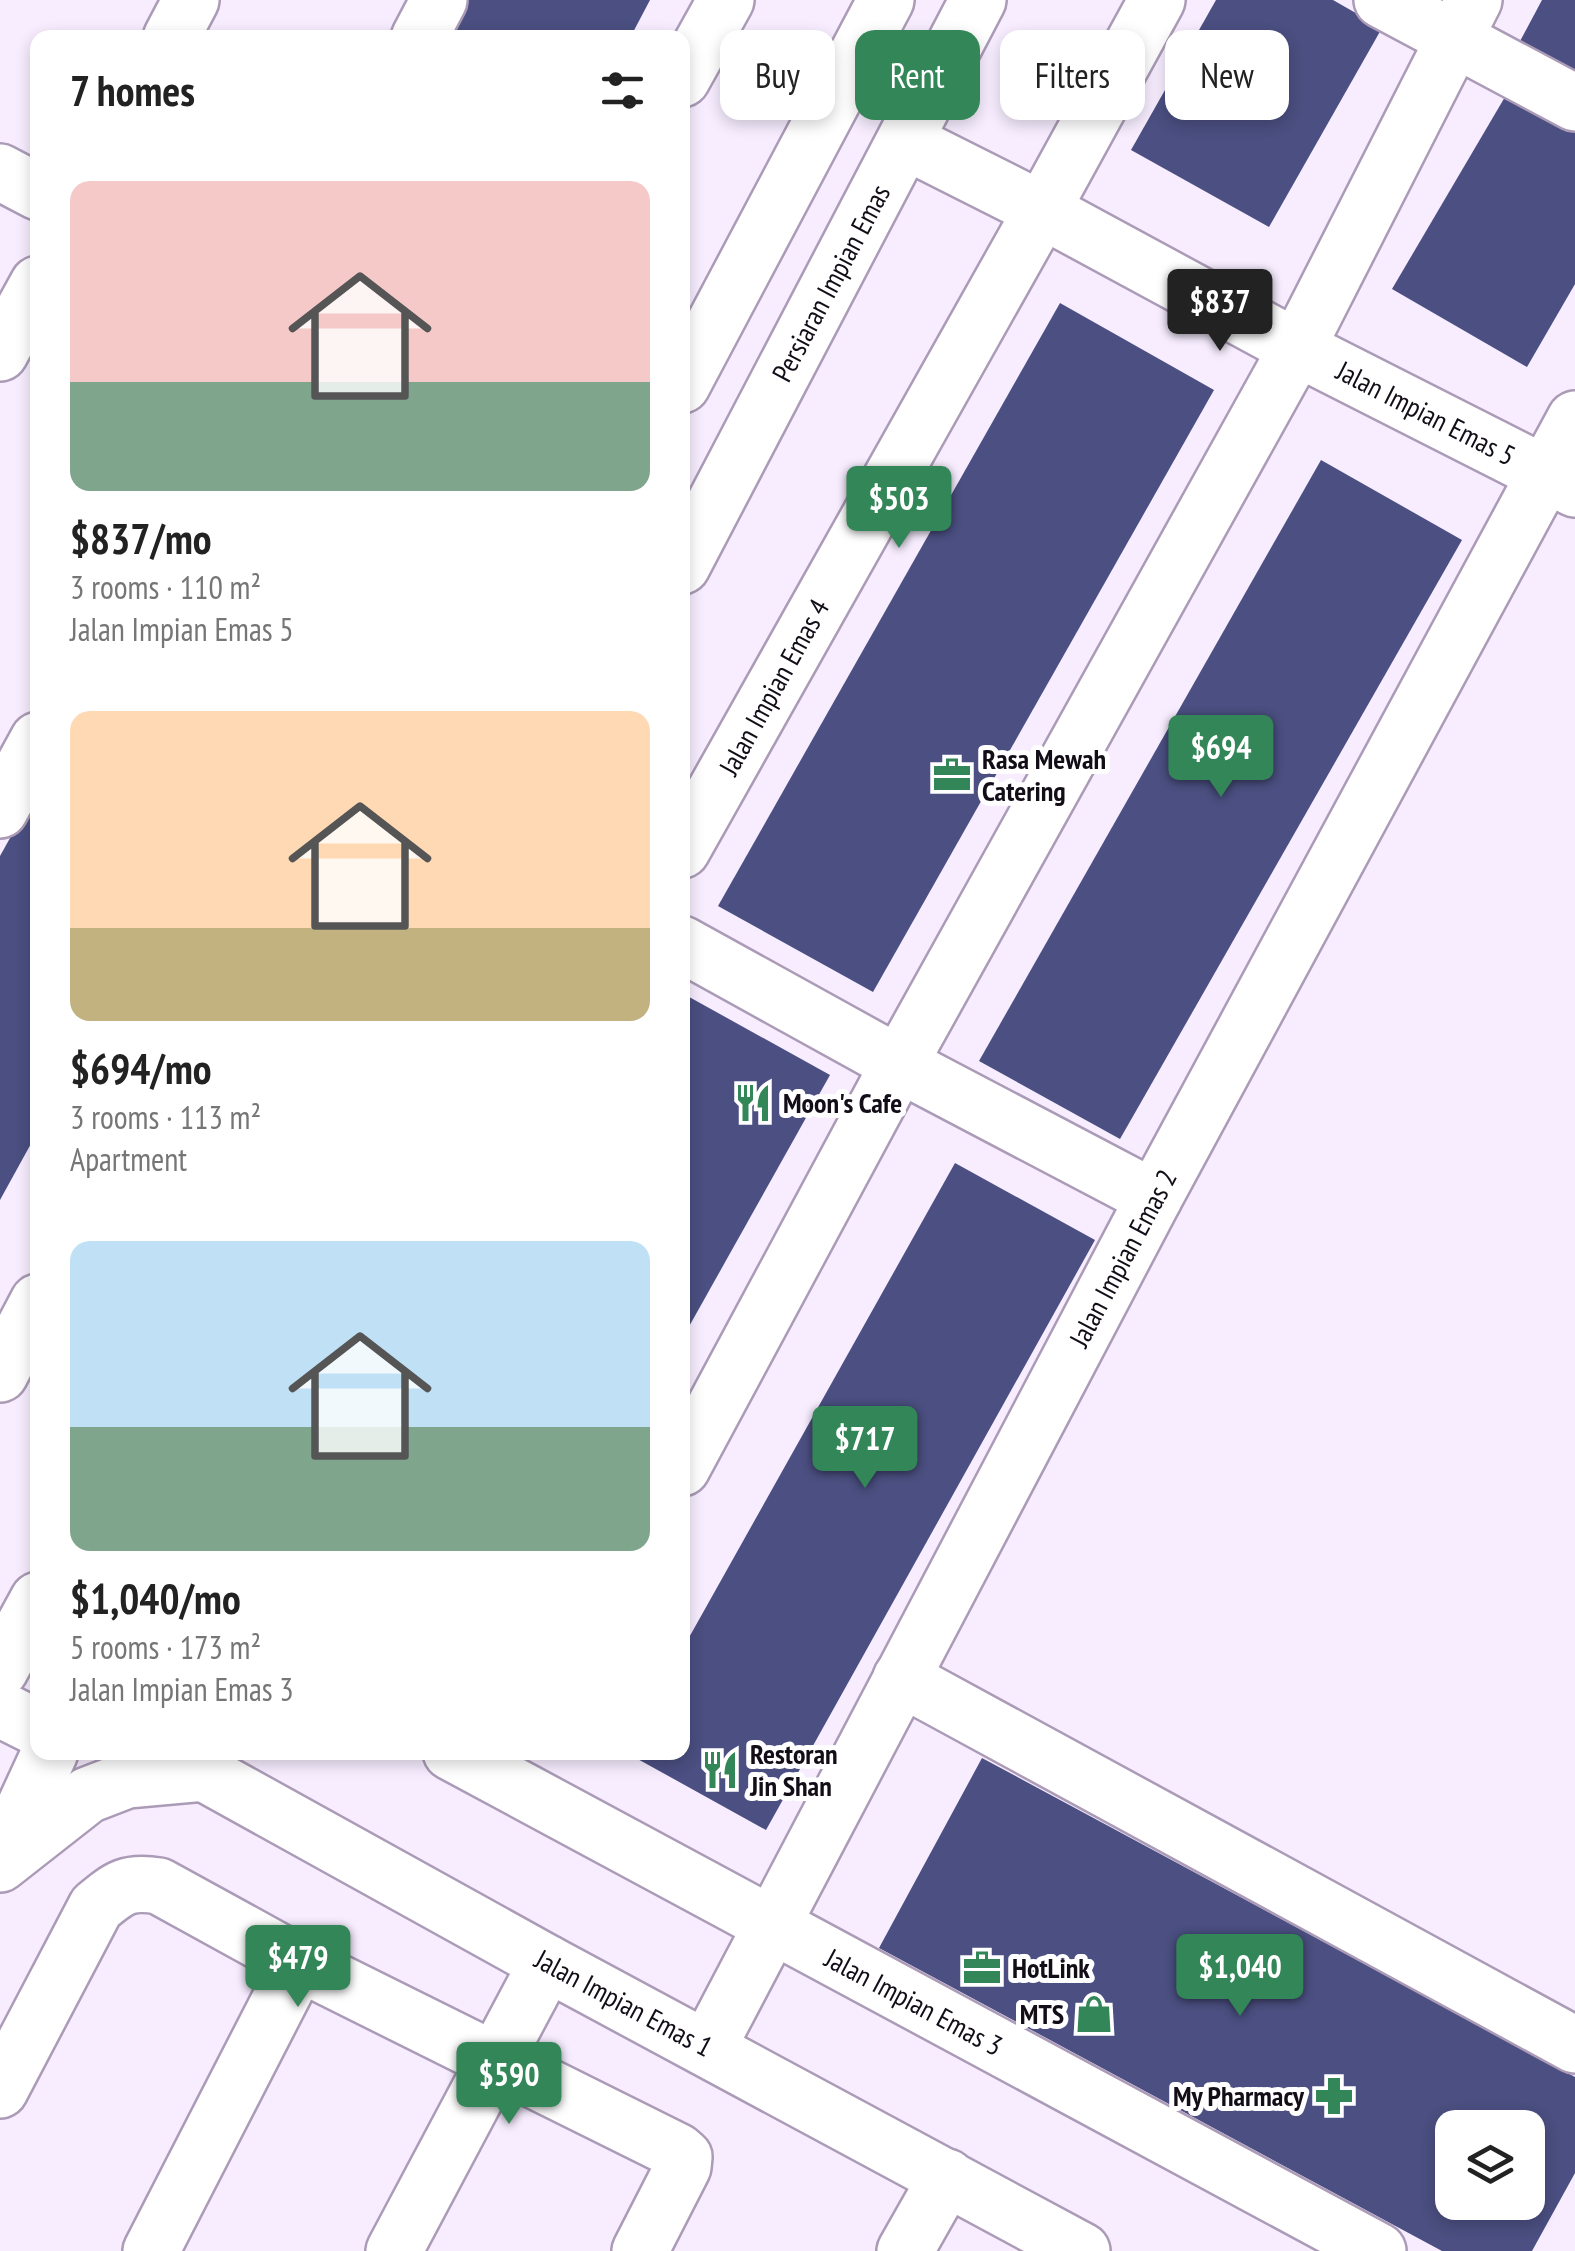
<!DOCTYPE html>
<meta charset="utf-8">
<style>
body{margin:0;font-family:"PT Sans Narrow",sans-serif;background:#f2f2f2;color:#222;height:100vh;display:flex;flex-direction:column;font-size:38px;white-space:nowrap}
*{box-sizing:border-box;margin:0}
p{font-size:32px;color:#767676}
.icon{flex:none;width:55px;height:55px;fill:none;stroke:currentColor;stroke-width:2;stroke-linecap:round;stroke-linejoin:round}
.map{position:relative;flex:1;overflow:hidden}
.side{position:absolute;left:30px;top:30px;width:660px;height:1730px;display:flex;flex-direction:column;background:#fff;border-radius:20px;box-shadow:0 5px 15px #0003}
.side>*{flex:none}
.guide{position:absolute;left:720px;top:30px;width:705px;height:90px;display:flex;gap:20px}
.fabs{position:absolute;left:1435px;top:2110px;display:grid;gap:20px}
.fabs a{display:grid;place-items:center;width:110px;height:110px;border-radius:20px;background:#fff;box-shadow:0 5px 15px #0003;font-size:50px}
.price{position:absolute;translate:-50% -85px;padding:0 22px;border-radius:10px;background:#338657;color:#fff;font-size:32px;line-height:65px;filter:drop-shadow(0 2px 5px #0008)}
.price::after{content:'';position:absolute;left:50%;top:60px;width:30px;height:22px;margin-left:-15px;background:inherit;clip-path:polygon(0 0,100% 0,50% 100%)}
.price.active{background:#222;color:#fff}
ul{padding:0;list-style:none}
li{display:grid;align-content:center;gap:20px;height:530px;padding:0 40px}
li span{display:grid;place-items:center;height:310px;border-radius:20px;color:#555}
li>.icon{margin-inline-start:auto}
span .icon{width:180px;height:180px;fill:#fffc;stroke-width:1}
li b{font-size:42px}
h2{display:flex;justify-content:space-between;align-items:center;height:120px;padding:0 40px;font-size:42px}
.pill{padding:0 35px;border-radius:20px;background:#fff;box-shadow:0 5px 15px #0003;font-size:35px;line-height:90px}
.pill.active{background:#338657;color:#fff}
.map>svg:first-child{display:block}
.building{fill:#4b4f81;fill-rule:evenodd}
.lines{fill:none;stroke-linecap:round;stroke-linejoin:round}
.minor-casing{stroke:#ab9bb7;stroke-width:60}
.major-casing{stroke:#ab9bb7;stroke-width:60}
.minor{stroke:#fff;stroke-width:55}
.major{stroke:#fff;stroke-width:55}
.labels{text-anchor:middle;stroke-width:10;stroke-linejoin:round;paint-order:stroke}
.street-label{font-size:28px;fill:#120d17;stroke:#fff}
.poi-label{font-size:28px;font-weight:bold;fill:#120d17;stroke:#fff;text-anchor:start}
</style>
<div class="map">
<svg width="1575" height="2251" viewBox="0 0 1575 2251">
<rect width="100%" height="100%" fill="#f7edff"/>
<g class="building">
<path d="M458 0H650L630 38H438Z"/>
<path d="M1216 0H1333L1382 28 1269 227 1131 150Z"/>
<path d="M1542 0H1575V72L1519 43Z"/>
<path d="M1512 85 1575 122V284L1527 367 1392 289Z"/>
<path d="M1060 303 1214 390 873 992 718 906Z"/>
<path d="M1321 460 1462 540 1120 1139 979 1061Z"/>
<path d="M38 788V1131L0 1200V856Z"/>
<path d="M682 993 830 1075 682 1339Z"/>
<path d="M955 1163 1095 1240 766 1830 625 1752H682V1650Z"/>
<path d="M982 1758 1575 2077V2173L1532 2251H1442L879 1948ZM1452 2128H1528V2202H1452Z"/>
</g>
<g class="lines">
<g class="minor-casing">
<g id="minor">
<path d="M1382 0 1575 103"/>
<path d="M171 38 191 0"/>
<path d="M419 38 439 0"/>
<path d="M682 79 726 0"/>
<path d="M905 141 1042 210 1297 348 1575 489"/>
<path d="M0 172 38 192"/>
<path d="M0 353 38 284"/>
<path d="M0 810 38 740"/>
<path d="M682 850 1042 210 1157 0"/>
<path d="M682 944 899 1064 1154 1198"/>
<path d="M0 1374 38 1302"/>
<path d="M682 1468 899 1064 1297 348 1474 0"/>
<path d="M901 1678 1575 2045"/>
<path d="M0 1709 38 1728"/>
<path d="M166 1752 547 1963 1082 2251"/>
<path d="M451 1752 1378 2251"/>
<path d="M708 2047 1154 1198 1575 419"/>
<path d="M0 2090 96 1907C120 1887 128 1881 159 1886L299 1963 677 2151 684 2157 683 2167 640 2251"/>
<path d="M151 2251 299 1963"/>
<path d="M394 2251 547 1963"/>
<path d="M905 2251 947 2177"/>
</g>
</g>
<g class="major-casing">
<g id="major">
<path d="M682 385 886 0"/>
<path d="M682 566 978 0"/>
<path d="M0 1670 38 1600"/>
<path d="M3 1854 50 1752"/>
<path d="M0 1864 88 1795 127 1780 204 1773 195 1752"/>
</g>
</g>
<use href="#minor" class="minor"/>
<use href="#major" class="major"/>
</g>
<defs>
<g id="office-bare" transform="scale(3)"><path d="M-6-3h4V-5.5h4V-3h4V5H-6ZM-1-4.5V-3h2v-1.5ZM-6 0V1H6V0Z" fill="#338657" stroke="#fff" stroke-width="2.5" paint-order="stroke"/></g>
<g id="restaurant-bare" transform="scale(3)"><path d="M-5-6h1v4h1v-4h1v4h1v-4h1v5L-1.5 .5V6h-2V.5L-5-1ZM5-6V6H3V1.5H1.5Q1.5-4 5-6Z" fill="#338657" stroke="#fff" stroke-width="2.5" paint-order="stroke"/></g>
<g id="shop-bare" transform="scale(3)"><path d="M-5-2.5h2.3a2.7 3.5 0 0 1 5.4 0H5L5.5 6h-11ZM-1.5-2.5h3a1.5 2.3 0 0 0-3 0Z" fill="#338657" stroke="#fff" stroke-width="2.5" paint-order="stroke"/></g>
<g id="pharmacy-bare" transform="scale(3)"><path d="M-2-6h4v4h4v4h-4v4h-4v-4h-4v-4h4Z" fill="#338657" stroke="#fff" stroke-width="2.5" paint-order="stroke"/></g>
</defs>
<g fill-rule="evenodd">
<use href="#office-bare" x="952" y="775"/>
<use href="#restaurant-bare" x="753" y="1103"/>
<use href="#restaurant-bare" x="720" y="1770"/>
<use href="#office-bare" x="982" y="1968"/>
<use href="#shop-bare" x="1094" y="2014"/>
<use href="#pharmacy-bare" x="1334" y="2096"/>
</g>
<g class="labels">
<g class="street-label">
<text transform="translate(831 283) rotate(-62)" y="10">Persiaran Impian Emas</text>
<text transform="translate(1426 413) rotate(27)" y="10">Jalan Impian Emas 5</text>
<text transform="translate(774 687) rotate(-61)" y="10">Jalan Impian Emas 4</text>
<text transform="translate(1123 1258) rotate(-62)" y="10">Jalan Impian Emas 2</text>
<text transform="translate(914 2002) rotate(28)" y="10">Jalan Impian Emas 3</text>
<text transform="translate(624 2003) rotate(28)" y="10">Jalan Impian Emas 1</text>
</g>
<g class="poi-label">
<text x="982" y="769">Rasa Mewah<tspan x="982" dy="32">Catering</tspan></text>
<text x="783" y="1113">Moon's Cafe</text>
<text x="750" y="1764">Restoran<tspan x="750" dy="32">Jin Shan</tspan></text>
<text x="1012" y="1978">HotLink</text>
<text x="1064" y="2024" text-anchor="end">MTS</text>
<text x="1304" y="2106" text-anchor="end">My Pharmacy</text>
</g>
</g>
</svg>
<div class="fabs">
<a><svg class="icon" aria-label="layers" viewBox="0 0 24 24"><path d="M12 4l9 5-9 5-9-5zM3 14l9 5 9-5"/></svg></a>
</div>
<b class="price active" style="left:1220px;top:354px">$837</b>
<b class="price" style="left:899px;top:551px">$503</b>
<b class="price" style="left:1221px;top:800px">$694</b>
<b class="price" style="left:865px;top:1491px">$717</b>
<b class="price" style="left:298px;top:2010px">$479</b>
<b class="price" style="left:1240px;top:2019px">$1,040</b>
<b class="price" style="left:509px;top:2127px">$590</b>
<div class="guide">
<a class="pill">Buy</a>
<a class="pill active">Rent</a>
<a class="pill">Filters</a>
<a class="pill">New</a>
</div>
<section class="side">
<h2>7 homes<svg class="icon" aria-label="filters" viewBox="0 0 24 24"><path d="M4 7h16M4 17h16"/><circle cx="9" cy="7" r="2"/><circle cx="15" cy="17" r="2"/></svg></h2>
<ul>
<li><span style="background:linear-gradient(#f6c9c9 65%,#7fa58c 0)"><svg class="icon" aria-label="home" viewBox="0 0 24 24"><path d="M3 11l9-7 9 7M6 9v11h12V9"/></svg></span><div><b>$837/mo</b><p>3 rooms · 110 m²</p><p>Jalan Impian Emas 5</p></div></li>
<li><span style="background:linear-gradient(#ffd9b3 70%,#c2b280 0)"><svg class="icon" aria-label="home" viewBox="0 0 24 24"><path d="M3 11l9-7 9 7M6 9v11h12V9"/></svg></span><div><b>$694/mo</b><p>3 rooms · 113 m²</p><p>Apartment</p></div></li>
<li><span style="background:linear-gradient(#bfe0f5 60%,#7fa58c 0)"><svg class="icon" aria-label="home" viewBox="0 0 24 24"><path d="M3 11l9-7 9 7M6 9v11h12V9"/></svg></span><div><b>$1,040/mo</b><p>5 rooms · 173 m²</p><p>Jalan Impian Emas 3</p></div></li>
</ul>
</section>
</div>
